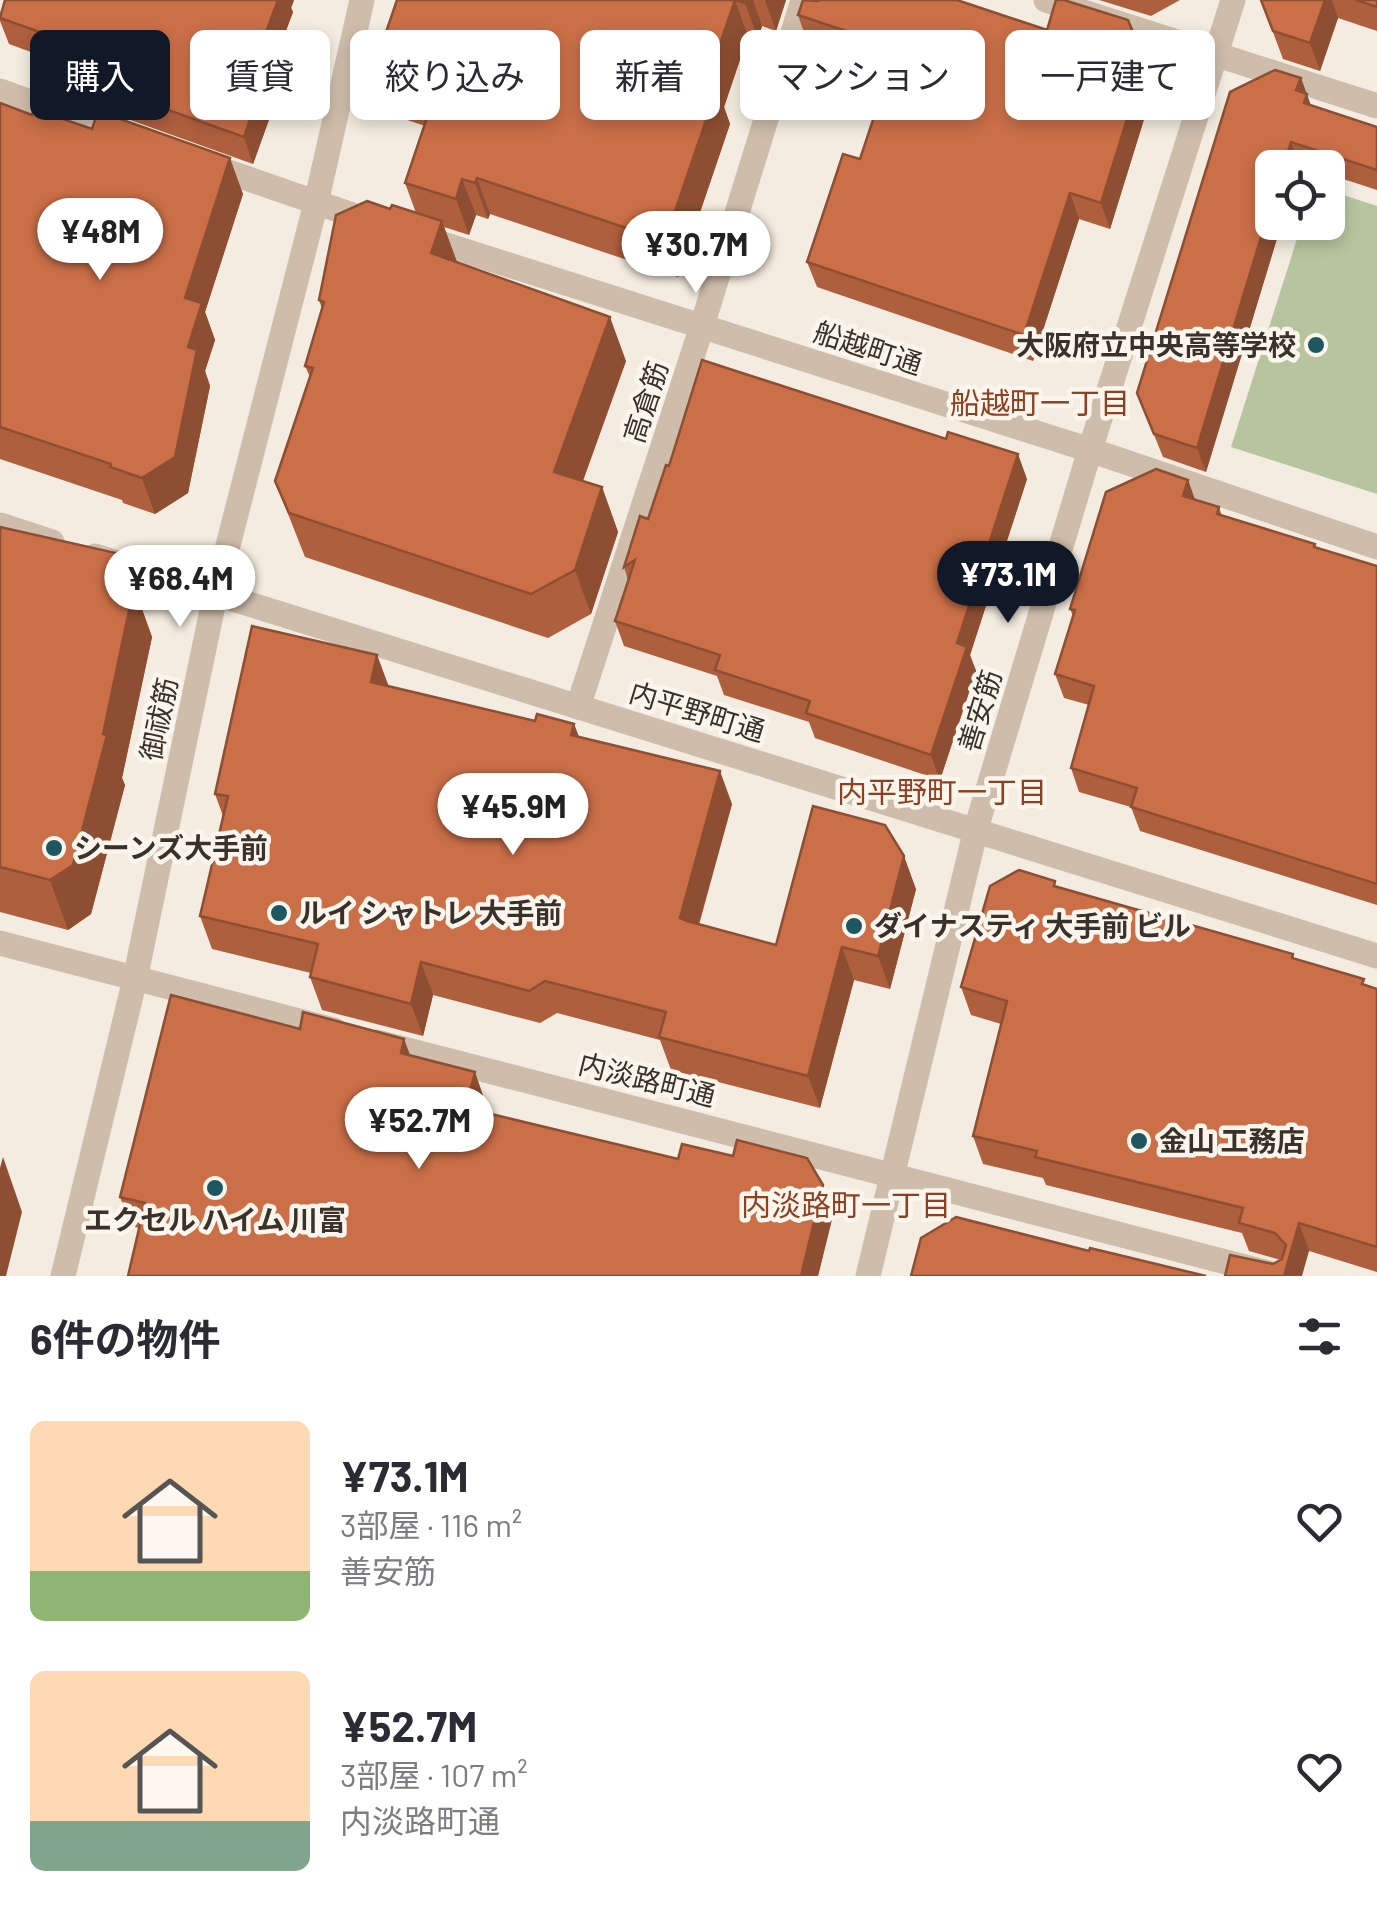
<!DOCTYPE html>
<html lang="ja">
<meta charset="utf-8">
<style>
body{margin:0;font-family:Barlow,"Noto Sans JP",sans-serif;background:#f7f7f7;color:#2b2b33;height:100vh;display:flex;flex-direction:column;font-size:38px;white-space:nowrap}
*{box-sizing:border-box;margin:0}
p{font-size:32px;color:#7c7c81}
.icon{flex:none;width:55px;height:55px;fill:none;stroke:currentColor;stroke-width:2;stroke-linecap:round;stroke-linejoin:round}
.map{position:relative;height:1276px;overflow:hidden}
.details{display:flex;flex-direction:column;background:#fff;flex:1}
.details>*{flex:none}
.top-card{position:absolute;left:30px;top:30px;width:1318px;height:90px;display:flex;gap:20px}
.buttons{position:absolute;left:1255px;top:150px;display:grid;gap:20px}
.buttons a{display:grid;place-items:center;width:90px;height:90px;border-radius:15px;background:#fff;box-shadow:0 5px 15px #0003;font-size:50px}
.price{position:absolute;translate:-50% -85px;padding:0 22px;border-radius:35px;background:#fff;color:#222;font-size:32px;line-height:65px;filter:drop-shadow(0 2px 5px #0008)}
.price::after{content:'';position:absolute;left:50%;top:60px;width:30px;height:22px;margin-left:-15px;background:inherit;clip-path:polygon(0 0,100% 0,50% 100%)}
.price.active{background:#111827;color:#fff}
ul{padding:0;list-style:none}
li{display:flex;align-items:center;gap:30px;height:250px;padding:0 30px}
li span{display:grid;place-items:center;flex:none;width:280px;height:200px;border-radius:15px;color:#555}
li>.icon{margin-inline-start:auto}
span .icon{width:120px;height:120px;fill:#fffc;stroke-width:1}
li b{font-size:42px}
h2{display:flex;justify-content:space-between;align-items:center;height:120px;padding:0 30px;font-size:42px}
.chip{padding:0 35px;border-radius:15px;background:#fff;box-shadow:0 5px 15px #0003;font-size:35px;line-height:90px}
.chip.active{background:#111827;color:#fff}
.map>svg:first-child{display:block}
.green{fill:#b6c59f}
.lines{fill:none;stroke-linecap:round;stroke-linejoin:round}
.minor{stroke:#cebdab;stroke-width:25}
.tertiary{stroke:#cebdab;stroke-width:25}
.wall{fill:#ae5f3e}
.shaded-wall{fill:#8d4e32}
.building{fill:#ca6f48;stroke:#8d4e32;stroke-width:2.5}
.poi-dot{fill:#1e575f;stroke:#fbf6ed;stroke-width:4}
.labels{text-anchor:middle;stroke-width:9;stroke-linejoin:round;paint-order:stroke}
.poi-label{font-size:28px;font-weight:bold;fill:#3b312b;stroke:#fbf6ed;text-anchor:start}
.street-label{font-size:28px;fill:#3b312b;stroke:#fbf6ed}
.neighbourhood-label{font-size:30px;fill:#8e4020;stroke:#fbf6ed}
</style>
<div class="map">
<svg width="1377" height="1276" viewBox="0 0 1377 1276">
<rect width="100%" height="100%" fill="#f4ece0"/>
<path class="green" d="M1328 190 1377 206V494L1231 447 1302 223 1328 222Z"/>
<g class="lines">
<g class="minor">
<path d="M1046 0 1377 106"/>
<path d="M0 91 123 135"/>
<path d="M208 165 373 222"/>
<path d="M421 237 1090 450 1377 547"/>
<path d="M0 525 52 542"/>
<path d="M95 556 1377 956"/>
<path d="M578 707 702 326 803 0"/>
<path d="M0 943 334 1030"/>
<path d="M377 1042 1280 1276"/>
<path d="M868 1276 976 829 1090 450 1233 0"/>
</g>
<path class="tertiary" d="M63 1276 135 979 215 596 316 203 362 0"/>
</g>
<g class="wall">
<path d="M5 0H294L291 8 293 12 267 81 275 103 253 164 122 117 112 90 114 86 91 78 89 73 9 44 0 21V14Z"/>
<path d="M397 0H786L776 31 762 26 758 39 748 36 724 107 730 124 678 277 490 214 488 219 476 215 469 235 444 227 457 262 626 361 583 481 602 487 618 532 591 614 548 638 305 557 275 481 310 377 305 366 322 309 319 300 390 209 416 213 405 183 425 126 384 112 371 76Z"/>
<path d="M1099 0H1180L1151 16Z"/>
<path d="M1261 0H1377V31L1338 18 1320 71 1283 59Z"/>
<path d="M798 15 1154 87 1110 229 1079 219 1033 361 817 287 807 262 860 159 890 68 807 41Z"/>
<path d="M1301 78 1311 106 1377 127V190L1328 174V168H1306L1299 165 1272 222H1282L1206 472 1163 457 1137 393Z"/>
<path d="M0 103 243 194 205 312 215 340 205 371 210 386 188 493 155 514 123 503 122 500 0 459Z"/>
<path d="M946 439 1027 479 970 655 976 671 940 780 815 738 809 722 724 695 717 676 624 646 615 621 628 580 624 567 648 519 669 466Z"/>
<path d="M1188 480 1195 500 1219 507 1222 516 1316 548 1377 566V905L1140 831 1131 807 1079 792 1071 768 1089 705 1064 698 1055 674 1073 616 1070 609Z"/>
<path d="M0 527 134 587 152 637 122 778 125 785 91 914 68 930 0 912Z"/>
<path d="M377 655 388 686 535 721 574 724 579 737 732 804 699 925 776 945 916 889 890 989 854 980 820 1108 671 1070 660 1040 557 1013 540 1023 433 995 423 1036 322 1010 310 977 311 973 212 949 200 916 223 816 215 794Z"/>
<path d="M1057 887 1295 959 1377 989V1272L1309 1251 1273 1264 1281 1260 1249 1251 1242 1233 1046 1185 1043 1178 983 1164 973 1136 1001 1024 971 1015 961 987Z"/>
<path d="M300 1029 410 1056 485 1101 483 1112 678 1159 823 1185 833 1215 818 1276H128L139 1228 131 1226 120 1197Z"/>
</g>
<g class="shaded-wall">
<path d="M278 0H294L291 8 293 12 267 81 275 103 253 164 244 137 251 72Z"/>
<path d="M735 0 748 36 724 107 730 124 678 277 665 241 706 85Z"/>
<path d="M746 0H753L762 26 758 39 745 3Z"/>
<path d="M765 0H786L776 31Z"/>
<path d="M1325 0H1332L1338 18 1320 71 1310 43Z"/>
<path d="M1145 61 1154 87 1110 229 1101 203Z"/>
<path d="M1301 78 1315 117 1306 110 1296 90Z"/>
<path d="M1291 142 1299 165 1298 168H1283Z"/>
<path d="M230 158 243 194 205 312 215 340 205 371 210 386 188 493 155 514 142 478 188 347 185 298Z"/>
<path d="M477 178 490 214 488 219 475 183Z"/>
<path d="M462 179 476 215 469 235 456 199Z"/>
<path d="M1070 193 1079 219 1033 361 1024 335Z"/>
<path d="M1272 201V222H1282L1206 472 1197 448Z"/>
<path d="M442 221 458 265 431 253Z"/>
<path d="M610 317 626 361 570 516 554 472Z"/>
<path d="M1018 454 1027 479 970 655 976 671 940 780 931 755 957 643Z"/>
<path d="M1188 480 1196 503 1183 496Z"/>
<path d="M602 487 618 532 591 614 575 570Z"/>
<path d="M134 587 152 637 122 778 125 785 91 914 68 930 50 880 103 734Z"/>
<path d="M377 655 389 687 371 682Z"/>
<path d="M574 724 586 756 571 735Z"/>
<path d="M720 771 732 804 691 951 680 918Z"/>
<path d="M904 856 916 889 890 989 878 956Z"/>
<path d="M842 947 854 980 820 1108 808 1076Z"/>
<path d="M421 962 433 995 423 1036 411 1004Z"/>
<path d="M404 1039 415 1068 401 1053Z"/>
<path d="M475 1072 485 1101 476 1137 466 1108Z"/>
<path d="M3 1157 22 1212 6 1276H0V1168Z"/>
<path d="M823 1185 833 1215 818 1276H801Z"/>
<path d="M1299 1223 1309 1251 1302 1276H1284Z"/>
</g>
<g class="building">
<path d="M5 0H278L251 72 265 77 244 137 112 90 121 66 81 51 82 47 0 18Z"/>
<path d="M397 0H746L745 3 735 0 706 85 717 88 665 241 477 178 475 183 462 179 456 199 405 183 434 97 371 76Z"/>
<path d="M803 0 818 1V0H957L1047 30 1056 0H1064L1128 20 1145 61 1101 203 1070 193 1024 335 807 262 843 154 860 159 897 48 798 15Z"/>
<path d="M1261 0H1325L1310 43 1273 31Z"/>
<path d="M1356 0H1377V7Z"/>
<path d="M1275 70 1301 78 1296 90 1307 94 1304 103 1377 127V170L1291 142 1283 168H1272V201L1197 448 1154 434 1137 393 1230 92Z"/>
<path d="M0 103 32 115 34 109 92 129 98 111 230 158 185 298 202 303 188 347 197 350 175 457 142 478 110 467 111 464 0 427Z"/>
<path d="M367 201 390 209 392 205 442 221 431 253 610 317 554 472 602 487 575 570 531 594 289 513 275 481 313 368 305 366 324 302 319 300 336 215Z"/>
<path d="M702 360 946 439 948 432 1018 454 957 643 967 647 931 755 806 713 810 701 715 670 720 655 615 621 635 560 624 567 640 516 648 519 666 465 669 466Z"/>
<path d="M1156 469 1188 480 1183 496 1219 507 1217 514 1315 544 1314 547 1377 566V884L1131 807 1137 788 1071 768 1094 686 1055 674 1075 610 1070 609 1106 492Z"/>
<path d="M0 527 120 554 134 587 103 734 107 735 73 865 50 880 0 867Z"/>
<path d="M252 626 377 655 371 682 535 721 537 714 574 724 571 735 720 771 680 918 687 921 776 945 813 806 885 825 904 856 878 956 842 947 808 1076 659 1037 666 1012 545 981 529 991 421 962 411 1004 310 977 318 944 200 916 228 796 215 794Z"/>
<path d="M1019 870 1055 881 1054 886 1293 954 1292 958 1364 979 1362 984 1377 989V1247L1299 1223 1284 1276H1225L1230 1255 1273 1264 1282 1259 1286 1245 1275 1233 1239 1223 1243 1208 1035 1157 1037 1151 973 1136 1007 1001 961 987 990 886Z"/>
<path d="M171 995 300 1029 303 1012 404 1039 401 1053 475 1072 466 1108 678 1159 682 1144 733 1156 737 1140 807 1158 823 1185 801 1276H128L145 1203 120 1197Z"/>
<path d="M956 1217 1089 1251 1090 1248 1206 1276H911L921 1238Z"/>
</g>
<g class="poi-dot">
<circle cx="1316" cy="345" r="10"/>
<circle cx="54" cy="848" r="10"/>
<circle cx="279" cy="913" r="10"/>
<circle cx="854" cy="926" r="10"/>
<circle cx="1139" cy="1141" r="10"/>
<circle cx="215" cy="1188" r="10"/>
</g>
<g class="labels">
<g class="poi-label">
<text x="1296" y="355" text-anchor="end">大阪府立中央高等学校</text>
<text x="74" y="858">シーンズ大手前</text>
<text x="299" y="923">ルイ シャトレ 大手前</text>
<text x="874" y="936">ダイナスティ 大手前 ビル</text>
<text x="1159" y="1151">金山 工務店</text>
<text x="215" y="1230" text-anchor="middle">エクセル ハイム 川富</text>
</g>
<g class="street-label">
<text transform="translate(868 348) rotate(18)" y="10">船越町通</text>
<text transform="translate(646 402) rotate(-72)" y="10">高倉筋</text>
<text transform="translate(980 711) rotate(-73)" y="10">善安筋</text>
<text transform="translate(697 712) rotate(17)" y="10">内平野町通</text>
<text transform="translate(159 719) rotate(-78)" y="10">御祓筋</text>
<text transform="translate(647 1080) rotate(14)" y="10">内淡路町通</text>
</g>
<g class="neighbourhood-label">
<text x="1040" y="414">船越町一丁目</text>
<text x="942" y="803">内平野町一丁目</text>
<text x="846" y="1216">内淡路町一丁目</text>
</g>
</g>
</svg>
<div class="buttons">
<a><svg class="icon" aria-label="locate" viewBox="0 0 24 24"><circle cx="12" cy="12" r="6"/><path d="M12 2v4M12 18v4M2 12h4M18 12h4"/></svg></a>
</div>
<b class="price" style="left:100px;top:283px">¥48M</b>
<b class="price" style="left:696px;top:296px">¥30.7M</b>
<b class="price active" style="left:1008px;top:626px">¥73.1M</b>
<b class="price" style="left:180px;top:630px">¥68.4M</b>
<b class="price" style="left:513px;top:858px">¥45.9M</b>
<b class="price" style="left:419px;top:1172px">¥52.7M</b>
<div class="top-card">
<a class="chip active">購入</a>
<a class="chip">賃貸</a>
<a class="chip">絞り込み</a>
<a class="chip">新着</a>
<a class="chip">マンション</a>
<a class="chip">一戸建て</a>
</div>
</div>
<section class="details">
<h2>6件の物件<svg class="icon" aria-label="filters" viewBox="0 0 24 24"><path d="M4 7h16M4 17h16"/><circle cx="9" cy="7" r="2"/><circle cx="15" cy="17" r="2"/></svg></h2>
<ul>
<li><span style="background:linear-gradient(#ffd9b3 75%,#8fb573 0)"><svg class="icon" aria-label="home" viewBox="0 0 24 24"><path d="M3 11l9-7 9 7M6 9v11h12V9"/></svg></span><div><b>¥73.1M</b><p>3部屋 · 116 m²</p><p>善安筋</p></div><svg class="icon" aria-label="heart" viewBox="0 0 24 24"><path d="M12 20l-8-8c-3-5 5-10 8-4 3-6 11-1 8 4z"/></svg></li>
<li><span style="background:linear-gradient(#ffd9b3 75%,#7fa58c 0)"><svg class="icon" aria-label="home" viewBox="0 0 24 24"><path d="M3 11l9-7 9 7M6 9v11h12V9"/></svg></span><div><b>¥52.7M</b><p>3部屋 · 107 m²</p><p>内淡路町通</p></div><svg class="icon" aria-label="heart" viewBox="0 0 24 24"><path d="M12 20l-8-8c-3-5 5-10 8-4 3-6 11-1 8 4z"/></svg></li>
</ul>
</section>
